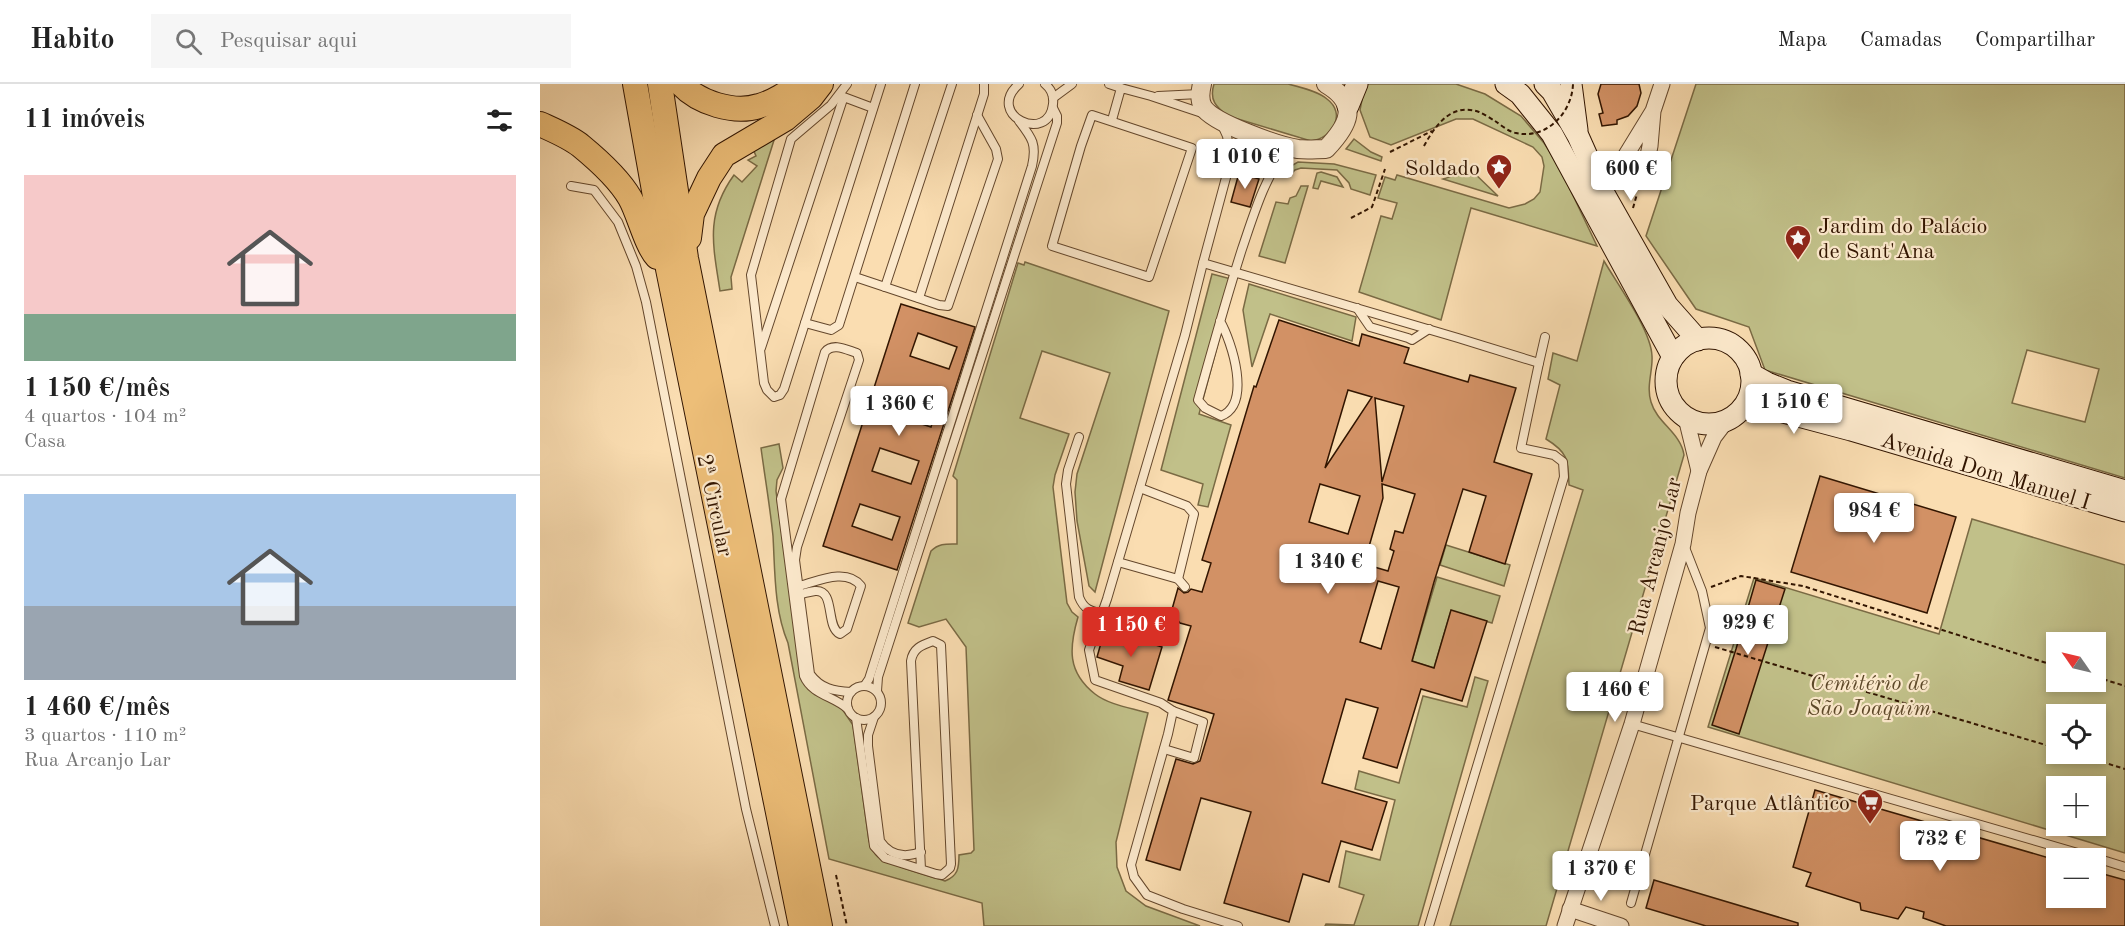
<!DOCTYPE html>
<html lang="pt">
<meta charset="utf-8">
<style>
body{margin:0;font-family:"Old Standard TT",serif;background:#f6f6f6;color:#222;height:100vh;display:flex;flex-direction:column;font-size:22px;white-space:nowrap}
*{box-sizing:border-box;margin:0}
p{font-size:20px;color:#767676}
.icon{flex:none;width:33px;height:33px;fill:none;stroke:currentColor;stroke-width:2;stroke-linecap:round;stroke-linejoin:round}
.map{position:relative;flex:1;overflow:hidden}
.drawer{display:flex;flex-direction:column;background:#fff;width:540px}
.drawer>*{flex:none}
.needle{width:39px;rotate:304deg}
.fabs{position:absolute;left:1506px;top:548px;display:grid;gap:12px}
.fabs a{display:grid;place-items:center;width:60px;height:60px;border-radius:0px;background:#fff;box-shadow:0 3px 9px #0003;font-size:30px}
.price{position:absolute;translate:-50% -51px;padding:0 14px;border-radius:6px;background:#fff;color:#222;font-size:20px;line-height:39px;filter:drop-shadow(0 2px 3px #0008)}
.price::after{content:'';position:absolute;left:50%;top:36px;width:18px;height:14px;margin-left:-9px;background:inherit;clip-path:polygon(0 0,100% 0,50% 100%)}
.price.on{background:#d93025;color:#fff}
ul{padding:0;list-style:none}
li{display:grid;align-content:center;gap:12px;height:318px;padding:0 24px}
li+li{border-top:2px solid #e0e0e0}
li span{display:grid;place-items:center;height:186px;border-radius:0px;color:#555}
li>.icon{margin-inline-start:auto}
span .icon{width:108px;height:108px;fill:#fffc;stroke-width:1}
li b{font-size:26px}
h2{display:flex;justify-content:space-between;align-items:center;height:72px;padding:0 24px;font-size:26px}
header{display:flex;align-items:center;gap:36px;box-sizing:border-box;height:84px;padding:0 30px;background:#fff;border-bottom:2px solid #e0e0e0}
header strong{font-size:28px}
nav{display:flex;gap:33px;margin-inline-start:auto;font-size:21px}
.search{width:420px;height:54px;background:#f6f6f6;display:flex;align-items:center;gap:15px;box-sizing:border-box;padding:0 21px;border-radius:0px;color:#767676;font-size:22px}
main{display:flex;flex:1;min-height:0}
.map>svg:first-child{display:block}
.green{fill:#c1c089;stroke:#7a6a44;stroke-width:1.5;fill-rule:evenodd}
.building{fill:#d29165;stroke:#321500;stroke-width:1.5;fill-rule:evenodd}
.lines{fill:none;stroke-linecap:round;stroke-linejoin:round}
.service-casing{stroke:#64472c;stroke-width:10}
.minor-casing{stroke:#64472c;stroke-width:17}
.tertiary-casing{stroke:#64472c;stroke-width:20}
.secondary-casing{stroke:#321500;stroke-width:23}
.trunk-casing{stroke:#321500;stroke-width:26}
.path{stroke:#321500;stroke-width:2;stroke-dasharray:4.5 3;stroke-linecap:butt}
.service{stroke:#fce9cc;stroke-width:8}
.minor{stroke:#fce9cc;stroke-width:15}
.tertiary{stroke:#fce9cc;stroke-width:18}
.secondary{stroke:#fce9cc;stroke-width:21}
.trunk{stroke:#edbe78;stroke-width:24}
.path-bridge{stroke:#321500;stroke-width:2;stroke-dasharray:4.5 3;stroke-linecap:butt}
.labels{text-anchor:middle;stroke-width:4.5;stroke-linejoin:round;paint-order:stroke}
.poi-label{font-size:22px;fill:#321500;stroke:#fce9cc;text-anchor:end}
.street-label{font-size:22px;fill:#321500;stroke:#fce9cc}
.park-label{font-size:22px;font-style:italic;fill:#5d4829;stroke:#fce9cc}
</style>
<header>
<strong>Habito</strong>
<div class="search"><svg class="icon" aria-label="search" viewBox="0 0 24 24"><circle cx="10" cy="10" r="6"/><path d="M15 15l6 6"/></svg>Pesquisar aqui</div>
<nav><a>Mapa</a><a>Camadas</a><a>Compartilhar</a></nav>
</header>
<main>
<section class="drawer">
<h2>11 imóveis<svg class="icon" aria-label="filters" viewBox="0 0 24 24"><path d="M4 7h16M4 17h16"/><circle cx="9" cy="7" r="2"/><circle cx="15" cy="17" r="2"/></svg></h2>
<ul>
<li><span style="background:linear-gradient(#f6c9c9 75%,#7fa58c 0)"><svg class="icon" aria-label="home" viewBox="0 0 24 24"><path d="M3 11l9-7 9 7M6 9v11h12V9"/></svg></span><div><b>1 150 €/mês</b><p>4 quartos · 104 m²</p><p>Casa</p></div></li>
<li><span style="background:linear-gradient(#a9c7e8 60%,#9aa5b1 0)"><svg class="icon" aria-label="home" viewBox="0 0 24 24"><path d="M3 11l9-7 9 7M6 9v11h12V9"/></svg></span><div><b>1 460 €/mês</b><p>3 quartos · 110 m²</p><p>Rua Arcanjo Lar</p></div></li>
</ul>
</section>
<div class="map">
<svg width="1585" height="842" viewBox="0 0 1585 842">
<rect width="100%" height="100%" fill="#faddb1"/>
<filter id="stains"><feTurbulence type="fractalNoise" baseFrequency=".00333" numOctaves="4"/><feColorMatrix values="0 0 0 0 .2 0 0 0 0 .09 0 0 0 0 .02 0 0 0 .5 -.17"/></filter>
<radialGradient id="worn" r=".72"><stop offset=".6" stop-color="#630" stop-opacity="0"/><stop offset="1" stop-color="#630" stop-opacity=".3"/></radialGradient>
<g class="green">
<path d="M674 0C695 0 729 0 748 0 760 3 778 7 787 15 807 30 792 55 771 57L688 32C676 23 669 16 674 0Z"/>
<path d="M825 0H916L945 10 981 32 1004 59 1019 82 1057 162 931 124 901 236 819 208 841 132 852 135 857 119 838 114 845 93 855 96 857 91 969 124 985 120 994 115 1000 108 1004 82 1002 73 993 63 933 35H916L851 61 830 53 820 26Z"/>
<path d="M1156 0H1585V394L1225 286 1209 243 1156 225 1106 152ZM1487 266 1559 285 1545 338 1472 319Z"/>
<path d="M235 53 191 193 192 205 180 207C173 161 165 131 194 91L202 98 217 82 208 76 216 72 213 65Z"/>
<path d="M814 55 831 68 842 73 841 77 806 65Z"/>
<path d="M758 78 794 80 836 91 830 111 811 105 809 99 797 86 761 84 755 86 750 91 743 89 744 86Z"/>
<path d="M931 86 958 112 903 95Z"/>
<path d="M781 88 797 93 803 103 781 97 778 105 773 104 777 89Z"/>
<path d="M761 102H768L745 179 719 172 736 118 748 120 750 114 756 112Z"/>
<path d="M1064 177C1078 201 1111 246 1112 272 1113 287 1106 302 1111 318 1117 339 1141 349 1144 371L1006 842H910L1043 406 1029 401C1028 377 1029 369 1006 355L1020 301 1008 295 1013 269 1037 277Z"/>
<path d="M485 178 629 227 555 508 549 502 537 437 535 408 537 390 570 289 502 267 480 334 529 350 515 391 513 403 527 519 532 528 538 533C529 564 527 588 555 610 569 621 592 624 608 629L576 758 577 783 586 807 606 822 660 842H444L442 819 289 775 248 559C234 526 235 487 233 452 230 423 225 394 221 364L239 360 243 384 237 396 236 407 261 591 300 622 313 641 329 757C331 762 333 769 338 773 353 783 387 791 405 797 418 792 419 784 419 771L431 769 434 766 426 563 406 535 379 543 368 539 391 467C399 459 407 460 417 460V396L413 392 478 179 484 181Z"/>
<path d="M672 190 695 196 659 330 691 341 668 423 658 421 663 400 621 386Z"/>
<path d="M709 200 816 233 812 257 730 230 712 283 703 226Z"/>
<path d="M1432 435 1585 481V769L1168 643 1214 494 1399 550ZM1516 558H1556V597H1516ZM1516 630H1556V669H1516ZM1516 702H1556V741H1516Z"/>
<path d="M906 461 970 481 964 502 900 481Z"/>
<path d="M897 493 960 512 952 539 911 527 894 584 872 577Z"/>
<path d="M935 593 948 597 878 842H785L786 840 814 841 824 811 799 803 806 767 840 776 855 716 815 705 819 687 859 699 883 612 927 623Z"/>
</g>
<g class="building">
<path d="M1061 0H1099L1101 9 1097 22 1088 32 1077 36V40L1062 42 1059 30 1063 29 1058 10Z"/>
<path d="M699 89 719 95 710 123 691 118Z"/>
<path d="M361 220 435 243 357 486 283 462ZM378 249 417 263 409 285 370 272ZM359 307 398 320 391 343 351 330ZM340 364 379 377 371 400 332 387ZM320 420 360 433 352 456 312 442Z"/>
<path d="M739 236 819 262 822 250 869 264 864 279 928 298 930 291 976 304 954 378 992 390 965 480 929 468 946 412 923 405 894 498 872 577 894 584 911 526 947 537 922 617 881 605 857 684 823 674 838 624 806 615 782 699 847 718 832 766 801 757 789 798 763 790 749 838 684 819 711 728 661 714 640 786 606 776 636 675 653 680 660 677 674 630 628 616 651 542 640 539 636 534 629 536 638 504 644 509 648 508 651 505 662 508 671 479 662 476 714 302 716 303ZM808 306 832 313 785 384ZM835 314 864 322 842 398ZM780 400 820 412 808 450 769 438ZM842 400 875 410 863 449 855 447 850 465 854 467 848 487 824 480 843 414ZM838 497 859 503 841 565 820 558Z"/>
<path d="M1280 392 1416 433 1387 529 1251 488Z"/>
<path d="M1216 496 1245 505 1199 650 1172 641 1196 565Z"/>
<path d="M565 545 622 563 609 606 579 597 583 582 557 573Z"/>
<path d="M1275 706 1516 776V813H1556V788L1585 796V842H1406L1383 834 1384 828 1366 823 1358 835 1321 826 1320 819 1266 802 1271 789 1253 783Z"/>
<path d="M1114 796 1258 839V842H1166L1106 824Z"/>
</g>
<g class="lines">
<g class="service-casing">
<g id="service">
<path d="M307 0 291 21 251 55 211 191 224 299 227 306 234 313 240 311 244 305 341 0"/>
<path d="M479 0C444 31 509 61 513 20 514 12 511 5 505 0"/>
<path d="M569 0 581 4"/>
<path d="M301 12 333 24"/>
<path d="M618 12 660 10"/>
<path d="M513 14 532 0"/>
<path d="M552 31 652 64 609 193 512 162 541 62Z"/>
<path d="M572 36 581 4 611 12 665 30"/>
<path d="M31 102 54 106 78 138 96 182 106 218 206 725 235 842"/>
<path d="M663 179 691 75 687 52 682 41"/>
<path d="M315 193 399 221 408 222 458 75 456 65 437 31"/>
<path d="M345 203 412 0"/>
<path d="M379 214 444 10V0"/>
<path d="M817 224 830 243 868 254 872 256 889 245"/>
<path d="M680 237C692 258 712 320 681 332L665 324 658 316C672 266 686 215 702 165 714 130 724 95 747 64"/>
<path d="M265 239 291 246 299 241 375 0"/>
<path d="M221 264 303 15"/>
<path d="M999 279 1005 253"/>
<path d="M539 353 528 386 526 400 539 513C541 518 543 522 548 525 565 534 607 541 628 547L634 540"/>
<path d="M600 404 647 422 654 430 638 495"/>
<path d="M578 478 638 495 645 503"/>
<path d="M255 503C274 499 306 482 321 502L307 545 300 550C285 543 296 505 275 507 268 508 261 510 255 512"/>
<path d="M325 601 329 595 492 82C497 60 492 54 479 37"/>
<circle cx="324" cy="619" r="17"/>
<path d="M337 607 338 593 517 39V32L513 24"/>
<path d="M308 625C294 612 272 611 264 592L241 415 285 268C293 258 307 266 317 269L319 276 257 463 255 476 270 590C281 605 294 607 311 608"/>
<path d="M334 633 328 651V662L340 757C350 772 365 774 381 768"/>
<path d="M316 634 334 762 345 774 396 790 402 791 410 784 411 780 401 561 393 557C382 561 373 564 371 577L381 785"/>
<path d="M1092 640 1555 774"/>
<path d="M624 665 654 674 663 638 633 627"/>
<path d="M1556 774 1585 783"/>
<path d="M1091 819 1170 544 1162 507 1144 461"/>
<path d="M698 842 643 825 607 811 594 793 591 781 628 650 633 627 621 619 555 596 549 566 567 515 645 251 663 179 918 254 999 279 981 364 1014 371 1023 378 1024 393 889 842"/>
</g>
</g>
<g class="minor-casing">
<g id="minor">
<path d="M1113 27 1110 62 1104 91 1094 97 1081 90 1083 76 1113 27 1122 0"/>
<path d="M1146 334 1159 387"/>
<path d="M1030 825 1081 842"/>
<path d="M1025 842 1092 640 1143 460 1148 429 1159 387 1174 353 1187 336"/>
</g>
</g>
<g class="tertiary-casing">
<path id="tertiary" d="M662 0C660 8 659 16 663 23 673 39 738 62 758 65 767 66 777 65 786 65 809 41 820 20 786 0"/>
</g>
<g class="secondary-casing">
<g id="secondary">
<path d="M966 0 980 10 1012 50 1133 273"/>
<path d="M1005 0 1012 7 1038 52 1063 108 1127 221 1158 256"/>
<path d="M1031 0 1037 46"/>
<path d="M808 22 817 0"/>
<circle cx="1169" cy="297" r="43"/>
<path d="M1211 290 1227 299 1247 307 1585 407"/>
<path d="M1202 325 1228 324 1311 346 1585 427"/>
</g>
</g>
<g class="trunk-casing">
<g id="trunk">
<path d="M95 0 128 185 261 842"/>
<path d="M120 0 146 174 280 842"/>
<path d="M141 0C159 19 194 30 219 22 234 18 247 9 260 0"/>
<path d="M0 40C13 46 30 53 41 62 58 76 79 95 90 114 99 130 106 161 117 173"/>
<path d="M149 154 152 130 169 94 184 71 245 35 271 13 281 0"/>
</g>
</g>
<g class="path">
<path d="M884 62C895 42 911 18 939 28 944 30 950 34 955 37"/>
<path d="M850 68 892 47"/>
<path d="M1093 124 1097 110"/>
<path d="M811 134 832 123 845 85"/>
<path d="M1171 503 1201 492 1263 502 1516 582"/>
<path d="M1175 563 1516 664"/>
<path d="M1556 593 1585 602"/>
<path d="M1533 669 1585 685"/>
<path d="M296 791 307 842"/>
</g>
<use href="#service" class="service"/>
<use href="#minor" class="minor"/>
<use href="#tertiary" class="tertiary"/>
<use href="#secondary" class="secondary"/>
<use href="#trunk" class="trunk"/>
<path class="path-bridge" d="M955 37C961 41 969 48 976 49 1006 56 1032 29 1033 0"/>
</g>
<defs>
<g id="sight-pin" transform="scale(1.35)"><path d="M0 17L-7.5 6A9.5 9.5 0 1 1 7.5 6Z" fill="#8f2418" stroke="#fce9cc"/><path d="M0-6L1.8-2.2L6-1.7L2.9 1.2L3.7 5.4L0 3.3L-3.7 5.4L-2.9 1.2L-6-1.7L-1.8-2.2Z" fill="#fff"/></g>
<g id="supermarket-pin" transform="scale(1.35)"><path d="M0 17L-7.5 6A9.5 9.5 0 1 1 7.5 6Z" fill="#8f2418" stroke="#fce9cc"/><path d="M-6-5.5h2.5l.6 2H6L4.5 2H-2.5L-4.4-4H-6ZM-1.5 3.2a1.3 1.3 0 1 0 .1 0ZM3 3.2a1.3 1.3 0 1 0 .1 0Z" fill="#fff"/></g>
</defs>
<g fill-rule="evenodd">
<use href="#sight-pin" x="959" y="83"/>
<use href="#sight-pin" x="1258" y="154"/>
<use href="#supermarket-pin" x="1330" y="718"/>
</g>
<g class="labels">
<g class="poi-label">
<text x="940" y="91">Soldado</text>
<text x="1278" y="149" text-anchor="start">Jardim do Palácio<tspan x="1278" dy="25">de Sant'Ana</tspan></text>
<text x="1310" y="726">Parque Atlântico</text>
</g>
<g class="street-label">
<text transform="translate(1446 386) rotate(17)" y="8">Avenida Dom Manuel I</text>
<text transform="translate(176 421) rotate(78)" y="8">2ª Circular</text>
<text transform="translate(1114 472) rotate(-76)" y="8">Rua Arcanjo Lar</text>
</g>
<g class="park-label">
<text x="1329" y="606">Cemitério de<tspan x="1329" dy="25">São Joaquim</tspan></text>
</g>
</g>
<rect width="100%" height="100%" filter="url(#stains)"/>
<rect width="100%" height="100%" fill="url(#worn)"/>
</svg>
<div class="fabs">
<a><svg class="needle" viewBox="-14 -14 28 28"><path d="M0-13l5 13h-10z" fill="#e53935"/><path d="M0 13l5-13h-10z" fill="#767676"/></svg></a>
<a><svg class="icon" aria-label="locate" viewBox="0 0 24 24"><circle cx="12" cy="12" r="6"/><path d="M12 2v4M12 18v4M2 12h4M18 12h4"/></svg></a>
<a>+</a>
<a>−</a>
</div>
<b class="price" style="left:705px;top:106px">1 010 €</b>
<b class="price" style="left:1091px;top:118px">600 €</b>
<b class="price" style="left:1254px;top:351px">1 510 €</b>
<b class="price" style="left:359px;top:353px">1 360 €</b>
<b class="price" style="left:1334px;top:460px">984 €</b>
<b class="price" style="left:788px;top:511px">1 340 €</b>
<b class="price" style="left:1208px;top:572px">929 €</b>
<b class="price on" style="left:591px;top:574px">1 150 €</b>
<b class="price" style="left:1075px;top:639px">1 460 €</b>
<b class="price" style="left:1400px;top:788px">732 €</b>
<b class="price" style="left:1061px;top:818px">1 370 €</b>
</div>
</main>
